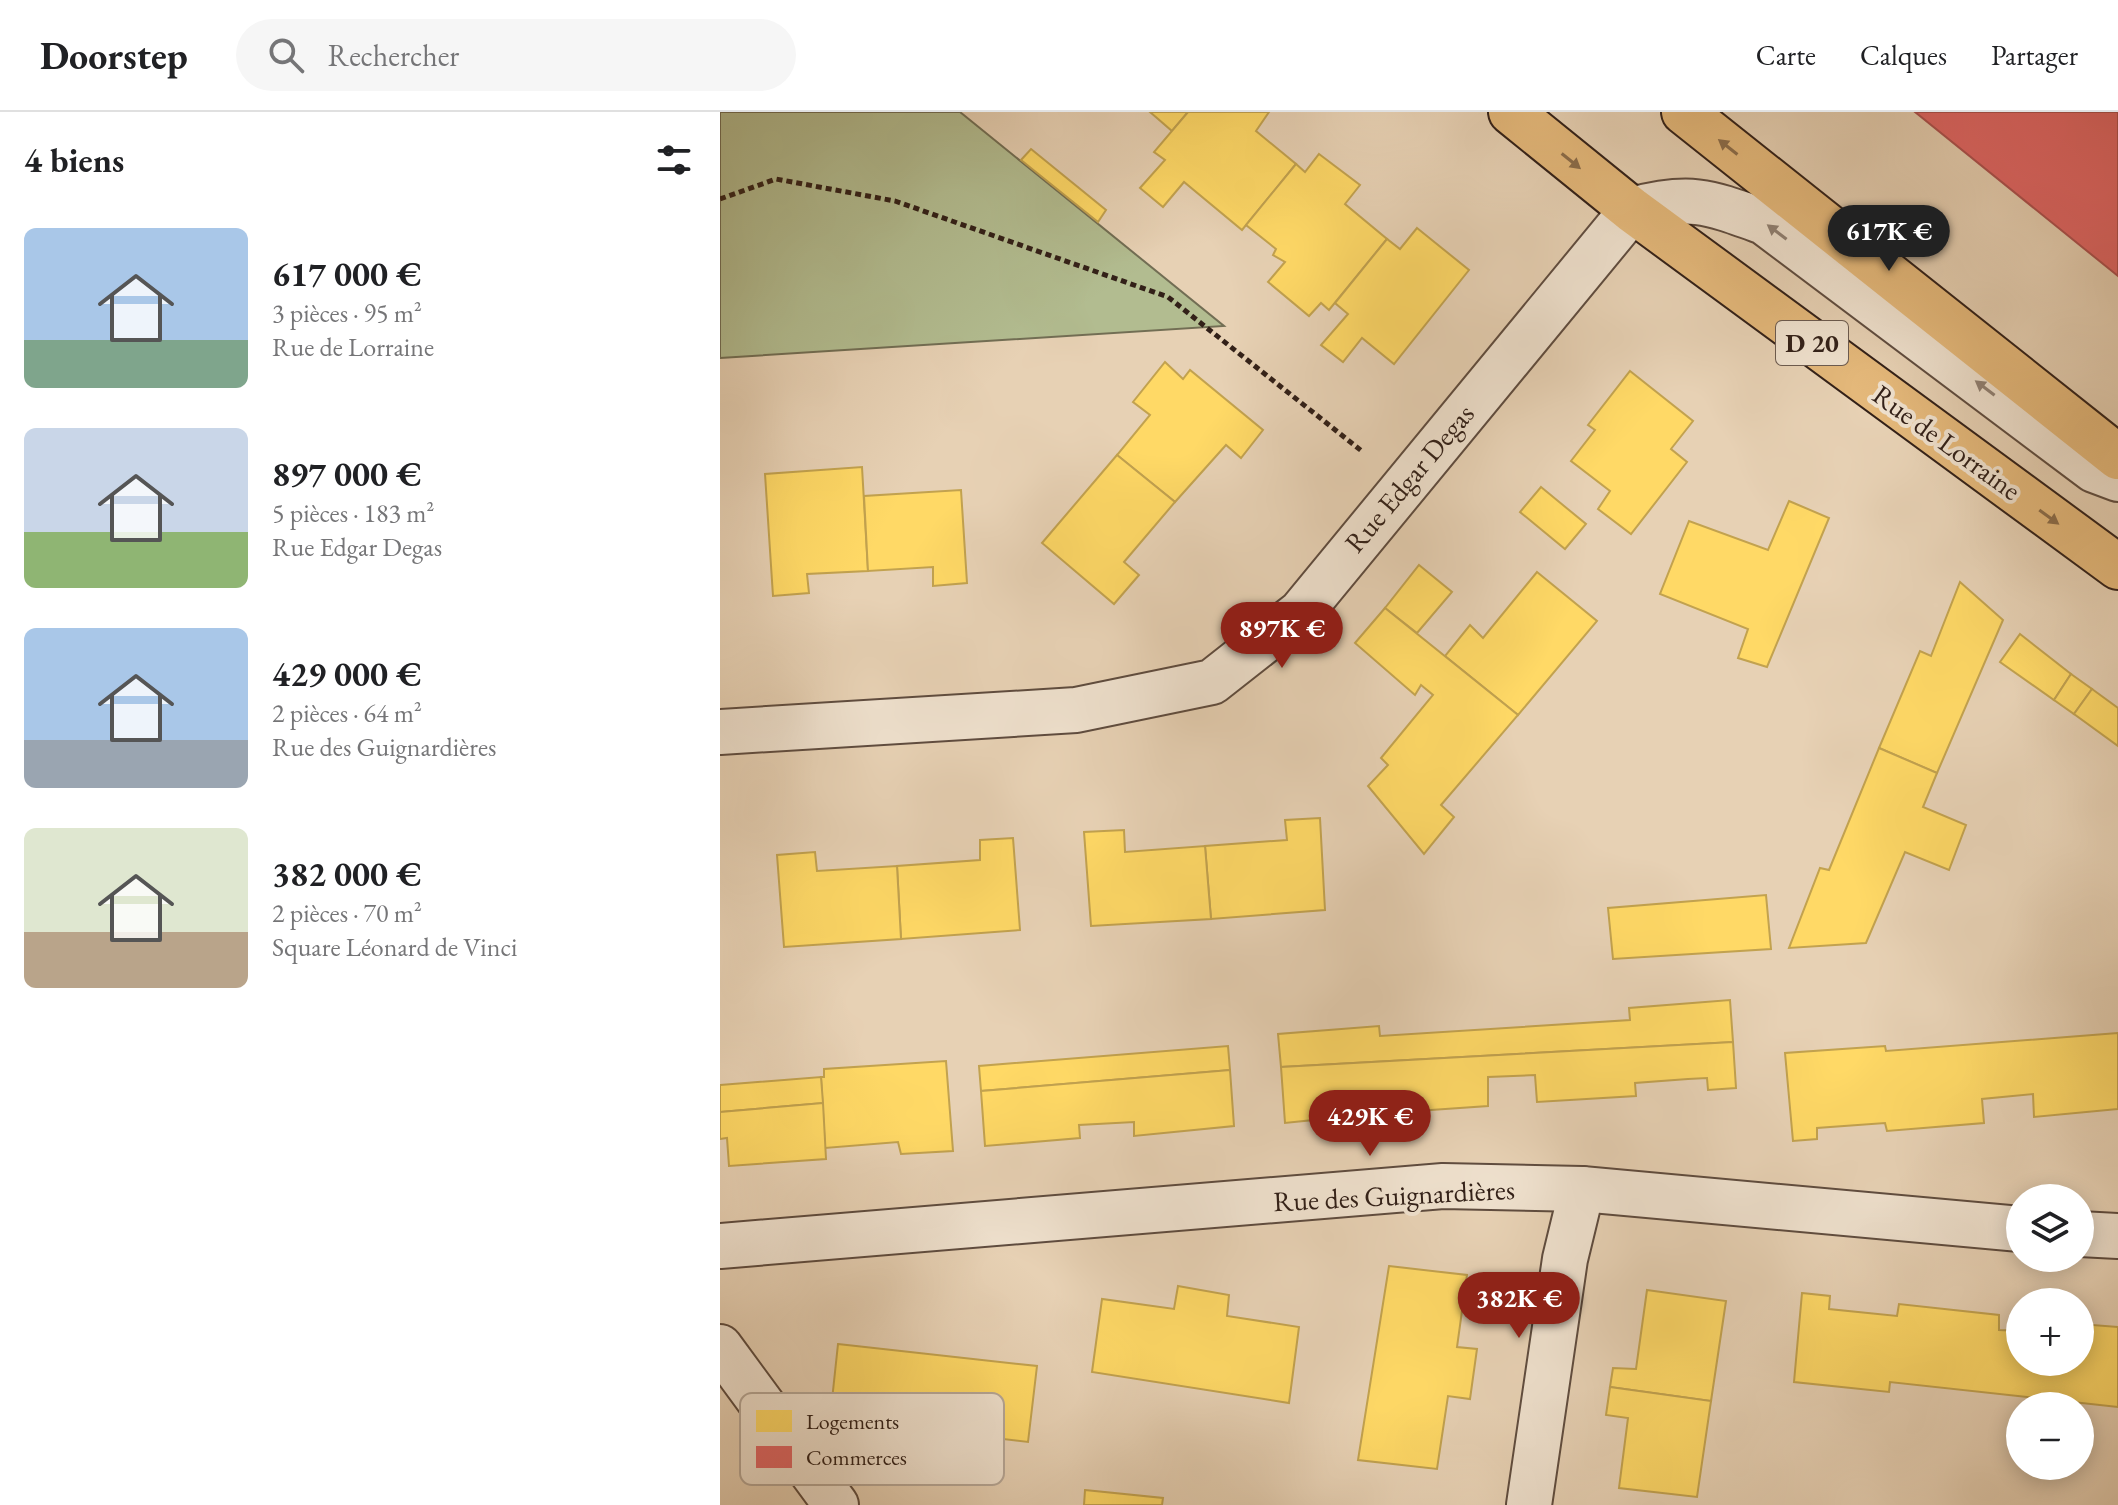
<!DOCTYPE html>
<html lang="fr">
<meta charset="utf-8">
<style>
body{margin:0;font-family:"EB Garamond",serif;background:#f6f6f6;color:#202124;height:100vh;display:flex;flex-direction:column;font-size:30px;white-space:nowrap}
*{box-sizing:border-box;margin:0}
p{font-size:26px;color:#757577}
.icon{flex:none;width:44px;height:44px;fill:none;stroke:currentColor;stroke-width:2;stroke-linecap:round;stroke-linejoin:round}
.map{position:relative;flex:1;overflow:hidden}
.side{display:flex;flex-direction:column;background:#fff;width:720px}
.side>*{flex:none}
.controls{position:absolute;left:1286px;top:1072px;display:grid;gap:16px}
.controls a{display:grid;place-items:center;width:88px;height:88px;border-radius:50%;background:#fff;box-shadow:0 4px 20px #0003;font-size:40px}
.price{position:absolute;translate:-50% -68px;padding:0 18px;border-radius:28px;background:#8f2418;color:#fff;font-size:26px;line-height:52px;filter:drop-shadow(0 2px 4px #0008)}
.price::after{content:'';position:absolute;left:50%;top:48px;width:24px;height:18px;margin-left:-12px;background:inherit;clip-path:polygon(0 0,100% 0,50% 100%)}
.price.selected{background:#222;color:#fff}
ul{padding:0;list-style:none}
li{display:flex;align-items:center;gap:24px;height:200px;padding:0 24px}
li span{display:grid;place-items:center;flex:none;width:224px;height:160px;border-radius:12px;color:#555}
li>.icon{margin-inline-start:auto}
span .icon{width:96px;height:96px;fill:#fffc;stroke-width:1}
li b{font-size:34px}
h2{display:flex;justify-content:space-between;align-items:center;height:96px;padding:0 24px;font-size:34px}
header{display:flex;align-items:center;gap:48px;box-sizing:border-box;height:112px;padding:0 40px;background:#fff;border-bottom:2px solid #e0e0e0}
header strong{font-size:38px}
nav{display:flex;gap:44px;margin-inline-start:auto;font-size:28px}
.search{width:560px;height:72px;background:#f6f6f6;display:flex;align-items:center;gap:20px;box-sizing:border-box;padding:0 28px;border-radius:44px;color:#757577;font-size:30px}
main{display:flex;flex:1;min-height:0}
.map>svg:first-child{display:block}
.green{fill:#b2bc90;stroke:#726e54;stroke-width:2}
.homes{fill:#ffd966;stroke:#c2a24f;stroke-width:2}
.shops{fill:#e06666;stroke:#ac514f;stroke-width:2}
.lines{fill:none;stroke-linecap:round;stroke-linejoin:round}
.minor-casing{stroke:#5f4c3f;stroke-width:48}
.major-casing{stroke:#322018;stroke-width:48}
.path{stroke:#322018;stroke-width:5;stroke-dasharray:6 4;stroke-linecap:butt}
.minor{stroke:#efe1ce;stroke-width:44}
.major{stroke:#e4b87a;stroke-width:44}
.oneway{fill:#8b6c49}
.oneway2{fill:#908073}
.labels{text-anchor:middle;stroke-width:8;stroke-linejoin:round;paint-order:stroke}
.shield{fill:#efe1ce;stroke:#6b5a4f;stroke-width:2}
.shield-label{font-size:26px;font-weight:bold;fill:#322018}
.street-label{font-size:28px;fill:#322018;stroke:#efe1ce}
.key{fill:#efe1ce;stroke:#b6a797;stroke-width:2}
.key-label{font-size:22px;fill:#322018}
</style>
<header>
<strong>Doorstep</strong>
<div class="search"><svg class="icon" aria-label="search" viewBox="0 0 24 24"><circle cx="10" cy="10" r="6"/><path d="M15 15l6 6"/></svg>Rechercher</div>
<nav><a>Carte</a><a>Calques</a><a>Partager</a></nav>
</header>
<main>
<section class="side">
<h2>4 biens<svg class="icon" aria-label="filters" viewBox="0 0 24 24"><path d="M4 7h16M4 17h16"/><circle cx="9" cy="7" r="2"/><circle cx="15" cy="17" r="2"/></svg></h2>
<ul>
<li><span style="background:linear-gradient(#a9c7e8 70%,#7fa58c 0)"><svg class="icon" aria-label="home" viewBox="0 0 24 24"><path d="M3 11l9-7 9 7M6 9v11h12V9"/></svg></span><div><b>617 000 €</b><p>3 pièces · 95 m²</p><p>Rue de Lorraine</p></div></li>
<li><span style="background:linear-gradient(#c9d6e8 65%,#8fb573 0)"><svg class="icon" aria-label="home" viewBox="0 0 24 24"><path d="M3 11l9-7 9 7M6 9v11h12V9"/></svg></span><div><b>897 000 €</b><p>5 pièces · 183 m²</p><p>Rue Edgar Degas</p></div></li>
<li><span style="background:linear-gradient(#a9c7e8 70%,#9aa5b1 0)"><svg class="icon" aria-label="home" viewBox="0 0 24 24"><path d="M3 11l9-7 9 7M6 9v11h12V9"/></svg></span><div><b>429 000 €</b><p>2 pièces · 64 m²</p><p>Rue des Guignardières</p></div></li>
<li><span style="background:linear-gradient(#dfe7d0 65%,#b9a48a 0)"><svg class="icon" aria-label="home" viewBox="0 0 24 24"><path d="M3 11l9-7 9 7M6 9v11h12V9"/></svg></span><div><b>382 000 €</b><p>2 pièces · 70 m²</p><p>Square Léonard de Vinci</p></div></li>
</ul>
</section>
<div class="map">
<svg width="1398" height="1393" viewBox="0 0 1398 1393">
<rect width="100%" height="100%" fill="#e7d1b4"/>
<filter id="stains"><feTurbulence type="fractalNoise" baseFrequency=".0025" numOctaves="4"/><feColorMatrix values="0 0 0 0 .2 0 0 0 0 .09 0 0 0 0 .02 0 0 0 .5 -.17"/></filter>
<radialGradient id="worn" r=".72"><stop offset=".6" stop-color="#630" stop-opacity="0"/><stop offset="1" stop-color="#630" stop-opacity=".3"/></radialGradient>
<path class="green" d="M0 0H240L504 214 0 246Z"/>
<g class="homes">
<path d="M430 0H468L452 19Z"/>
<path d="M468 0H549L536 19 576 52 522 118 464 70 443 95 420 76 445 48 434 40Z"/>
<path d="M311 37 386 98 378 110 301 48Z"/>
<path d="M599 42 640 73 625 92 667 127 609 198 601 191 589 204 548 170 565 150 553 143 556 137 526 113 576 52 585 60Z"/>
<path d="M697 116 749 158 674 252 642 226 623 250 601 233 628 202 615 191 667 127 680 137Z"/>
<path d="M445 250 463 267 470 258 543 318 521 346 506 333 455 390 397 343 430 303 413 290Z"/>
<path d="M910 259 973 309 951 337 967 350 911 422 878 397 890 379 851 349 875 318 868 313Z"/>
<path d="M397 343 455 390 404 450 419 463 394 492 322 431Z"/>
<path d="M142 355 148 459 87 462 89 481 53 484 45 362Z"/>
<path d="M821 375 866 412 845 437 800 400Z"/>
<path d="M241 378 247 471 213 474V455L148 459 144 384Z"/>
<path d="M1069 389 1109 406 1047 555 1018 546 1028 517 940 482 969 409 1048 438Z"/>
<path d="M699 453 732 480 697 521 665 496Z"/>
<path d="M817 460 877 509 798 603 725 544 750 513 763 526Z"/>
<path d="M1240 470 1283 508 1217 661 1159 636 1200 539 1211 544Z"/>
<path d="M665 496 798 603 721 693 734 705 704 742 648 674 668 653 661 646 713 583 701 573 695 583 635 531Z"/>
<path d="M1300 522 1351 562 1334 588 1280 550Z"/>
<path d="M1351 562 1372 577 1354 602 1334 588Z"/>
<path d="M1372 577 1398 596V634L1354 602Z"/>
<path d="M1159 636 1217 661 1203 695 1246 713 1229 758 1185 740 1146 831 1069 836 1100 756 1109 758Z"/>
<path d="M600 706 605 798 491 807 485 734 567 728 565 708Z"/>
<path d="M404 718 405 740 485 734 491 807 371 814 364 720Z"/>
<path d="M293 726 300 818 181 827 177 754 260 748V728Z"/>
<path d="M95 740 97 759 177 754 181 827 64 835 57 743Z"/>
<path d="M1046 783 1051 837 893 847 888 796Z"/>
<path d="M1010 888 1013 930 561 955 558 922 659 914 660 924 910 908 909 896Z"/>
<path d="M1398 921V997L1314 1005 1313 982 1262 987 1264 1011 1167 1019 1165 1011 1097 1016V1027L1073 1029 1065 941 1165 934 1166 939Z"/>
<path d="M1013 930 1016 976 988 978 987 966 968 967 915 971 916 984 817 990 815 963 768 965V994L668 1001 667 989 613 993 592 995 593 1008 565 1011 561 955Z"/>
<path d="M508 934 510 958 261 979 259 954Z"/>
<path d="M226 949 233 1039 181 1042 178 1030 105 1036 101 965H104V957Z"/>
<path d="M510 958 514 1014 414 1024V1010L359 1013 360 1026 265 1034 261 979Z"/>
<path d="M101 965 103 991 0 1000V973Z"/>
<path d="M103 991 106 1047 9 1054 7 1026 0 1027V1000Z"/>
<path d="M669 1154 747 1163 737 1235 757 1237 750 1287 728 1284 717 1357 638 1348Z"/>
<path d="M458 1174 509 1183 507 1204 579 1215 569 1291 372 1260 382 1187 454 1197Z"/>
<path d="M927 1178 1006 1189 991 1289 890 1275 893 1256 916 1257Z"/>
<path d="M1082 1181 1110 1184 1109 1197 1177 1204 1179 1192 1279 1203V1218L1300 1219V1250H1360V1212L1398 1215V1295L1170 1270 1169 1280 1074 1270Z"/>
<path d="M118 1232 317 1254 308 1330 233 1321 231 1345 182 1340 183 1316 110 1307Z"/>
<path d="M890 1275 991 1289 977 1385 899 1376 908 1306 886 1303Z"/>
<path d="M365 1378 443 1386 442 1393H364Z"/>
</g>
<path class="shops" d="M1195 0H1398V164Z"/>
<g class="lines">
<g class="minor-casing">
<g id="minor">
<path d="M0 620 356 598 492 570 581 500 912 98C971 82 989 90 1044 110L1374 358 1398 367"/>
<path d="M1360 1122 1398 1124"/>
<path d="M0 1134 723 1074 862 1077 1300 1117"/>
<path d="M0 1235 116 1393"/>
<path d="M809 1393 845 1147 862 1077"/>
</g>
</g>
<g class="major-casing">
<g id="major">
<path d="M791 0 912 98 1398 455"/>
<path d="M964 0 1398 345"/>
</g>
</g>
<path class="path" d="M0 87 56 67 175 89 448 185 643 340"/>
<use href="#minor" class="minor"/>
<use href="#major" class="major"/>
</g>
<defs><path id="oneway-solid" d="M-6-.8H1V-3.2L6.5 0L1 3.2V.8H-6Z" transform="scale(2)"/></defs>
<g class="oneway">
<use href="#oneway-solid" transform="translate(1008 35) rotate(-142)"/>
<use href="#oneway-solid" transform="translate(851 49) rotate(39)"/>
<use href="#oneway-solid" transform="translate(1329 405) rotate(36)"/>
</g>
<g class="oneway2">
<use href="#oneway-solid" transform="translate(1057 120) rotate(-143)"/>
<use href="#oneway-solid" transform="translate(1265 276) rotate(-143)"/>
</g>
<g class="labels">
<rect class="shield" x="1056" y="209" width="72" height="44" rx="6"/>
<g class="shield-label">
<text x="1092" y="240">D 20</text>
</g>
<g class="street-label">
<text transform="translate(1227 330) rotate(36)" y="10">Rue de Lorraine</text>
<text transform="translate(689 366) rotate(-50)" y="10">Rue Edgar Degas</text>
<text transform="translate(674 1083) rotate(-3)" y="10">Rue des Guignardières</text>
</g>
</g>
<rect x="20" y="1281" width="264" height="92" rx="12" class="key"/>
<rect x="36" y="1298" width="36" height="22" fill="#ffd966"/>
<rect x="36" y="1334" width="36" height="22" fill="#e06666"/>
<g class="key-label">
<text x="86" y="1317">Logements</text>
<text x="86" y="1353">Commerces</text>
</g>
<rect width="100%" height="100%" filter="url(#stains)"/>
<rect width="100%" height="100%" fill="url(#worn)"/>
</svg>
<div class="controls">
<a><svg class="icon" aria-label="layers" viewBox="0 0 24 24"><path d="M12 4l9 5-9 5-9-5zM3 14l9 5 9-5"/></svg></a>
<a>+</a>
<a>−</a>
</div>
<b class="price selected" style="left:1169px;top:161px">617K €</b>
<b class="price" style="left:562px;top:558px">897K €</b>
<b class="price" style="left:650px;top:1046px">429K €</b>
<b class="price" style="left:799px;top:1228px">382K €</b>
</div>
</main>
